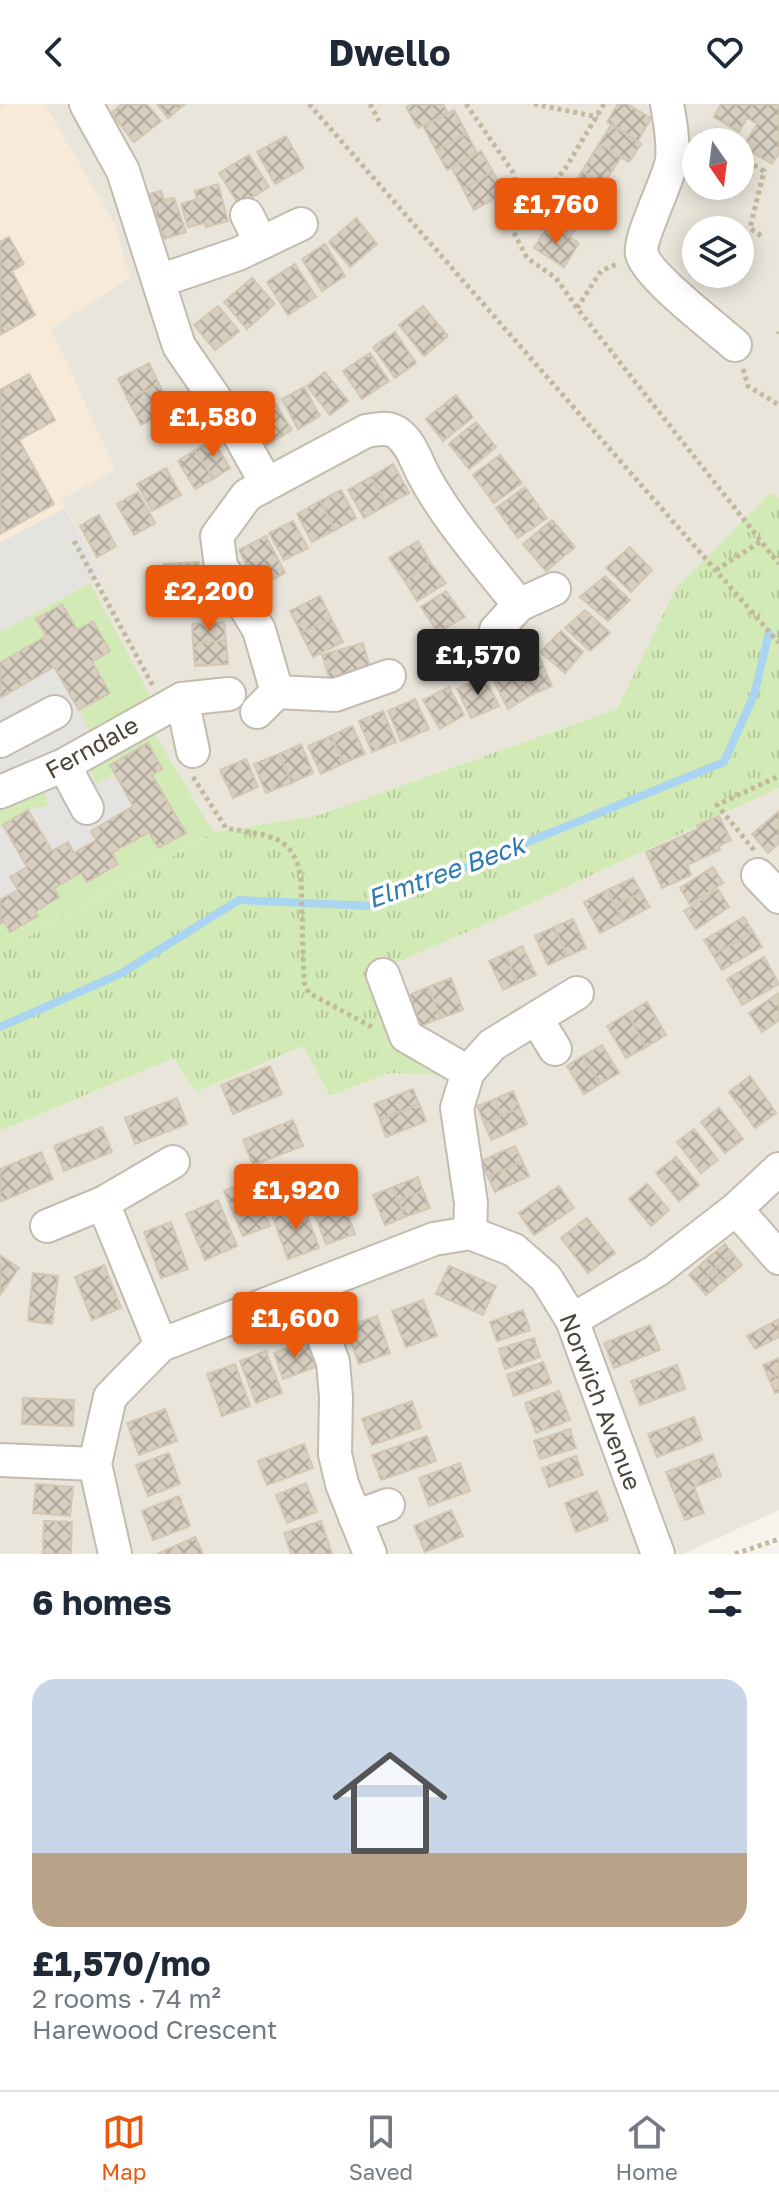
<!DOCTYPE html>
<meta charset="utf-8">
<style>
body{margin:0;font-family:"Golos Text",sans-serif;background:#f6f6f7;color:#1f2937;height:100vh;display:flex;flex-direction:column;font-size:30px;white-space:nowrap}
*{box-sizing:border-box;margin:0}
p{font-size:26px;color:#747a83}
.icon{flex:none;width:44px;height:44px;fill:none;stroke:currentColor;stroke-width:2;stroke-linecap:round;stroke-linejoin:round}
.map{position:relative;height:1450px;overflow:hidden}
.panel{display:flex;flex-direction:column;background:#fff;flex:1}
.panel>*{flex:none}
.needle{width:52px;rotate:166deg}
.fabs{position:absolute;left:682px;top:24px;display:grid;gap:16px}
.fabs a{display:grid;place-items:center;width:72px;height:72px;border-radius:50%;background:#fff;box-shadow:0 4px 20px #0003;font-size:40px}
.price{position:absolute;translate:-50% -68px;padding:0 18px;border-radius:8px;background:#ea580c;color:#fff;font-size:26px;line-height:52px;filter:drop-shadow(0 2px 4px #0008)}
.price::after{content:'';position:absolute;left:50%;top:48px;width:24px;height:18px;margin-left:-12px;background:inherit;clip-path:polygon(0 0,100% 0,50% 100%)}
.price.current{background:#222;color:#fff}
ul{padding:0;list-style:none}
li{display:grid;align-content:center;gap:16px;height:424px;padding:0 32px}
li span{display:grid;place-items:center;height:248px;border-radius:24px;color:#555}
li>.icon{margin-inline-start:auto}
span .icon{width:144px;height:144px;fill:#fffc;stroke-width:1}
li b{font-size:34px}
h2{display:flex;justify-content:space-between;align-items:center;height:96px;padding:0 32px;font-size:34px}
header{display:flex;justify-content:space-between;align-items:center;height:104px;padding:0 32px;background:#fff;font-size:36px;font-weight:700}
.tab-bar{display:flex;justify-content:space-around;align-items:center;height:112px;border-top:2px solid #e0e1e3;background:#fff;font-size:22px;color:#747a83}
.tab-bar a{display:grid;justify-items:center;gap:4px}
.tab-bar .current{color:#ea580c}
.map>svg:first-child{display:block}
.residential{fill:#eae5da;fill-rule:evenodd}
.commercial{fill:#f7ead8}
.grass{fill:url(#grass-tufts)}
.garden{fill:#d2eab5}
.parking{fill:#e5e3e0}
.lines{fill:none;stroke-linecap:round;stroke-linejoin:round}
.stream{stroke:#a9d4f2;stroke-width:8}
.building{fill:url(#building-cross-hatch);stroke:#d3c7b4;stroke-width:2}
.minor-casing{stroke:#c2bbae;stroke-width:36}
.path{stroke:#c4b79f;stroke-width:5;stroke-dasharray:4 4;stroke-linecap:butt}
.minor{stroke:#fff;stroke-width:32}
.labels{text-anchor:middle;stroke-width:7;stroke-linejoin:round;paint-order:stroke}
.street-label{font-size:24px;fill:#4b4439;stroke:#fff}
.water-label{font-size:26px;font-style:italic;fill:#2e7ab2;stroke:#fff}
</style>
<header><svg class="icon" aria-label="back" viewBox="0 0 24 24"><path d="M15 5l-7 7 7 7"/></svg>Dwello<svg class="icon" aria-label="heart" viewBox="0 0 24 24"><path d="M12 20l-8-8c-3-5 5-10 8-4 3-6 11-1 8 4z"/></svg></header>
<div class="map">
<svg width="779" height="1450" viewBox="0 0 779 1450">
<defs>
<pattern id="grass-tufts" width="24" height="20" patternUnits="userSpaceOnUse" patternTransform="scale(2)"><rect width="24" height="20" fill="#d2eab5"/><path d="M3 7l-1-3M5 7V3M7 7l1-3M15 17l-1-3M17 17v-4M19 17l1-3" fill="none" stroke="#b6ca9c"/></pattern>
<pattern id="building-cross-hatch" width="8" height="8" patternUnits="userSpaceOnUse" patternTransform="scale(2)"><rect width="8" height="8" fill="#d8cfc1"/><path d="M0 0l8 8M0 8l8-8" fill="none" stroke="#b1aa9e"/></pattern>
</defs>
<rect width="100%" height="100%" fill="#f6f3ec"/>
<g class="residential">
<path d="M0 0H779V394L770 390 676 484 617 605 319 711 214 728 0 848ZM696 38H740V82H696ZM696 126H740V170H696Z"/>
<path d="M779 684V1406L683 1450H0V1027L174 954 196 988 303 942 331 992 389 969 443 971 389 939 366 871 495 816Z"/>
</g>
<path class="commercial" d="M8 0H45L115 121 130 174 51 224 115 365 61 396 103 470 0 528V4Z"/>
<path class="grass" d="M770 389 779 394V684L495 816 367 871 389 939 445 971 389 969 330 992 303 942 196 988 174 954 0 1027V848L214 728 319 711 617 605 676 484Z"/>
<g class="garden">
<path d="M90 479 151 594 91 628 79 606 109 589 92 558 110 546 93 517 77 526 62 500 36 514 46 532 0 559V528Z"/>
<path d="M154 629 213 728 0 848V820L4 818 10 828 37 813 35 808 59 793 54 784 81 769 87 778 117 761 112 749 149 728 158 744 185 729 152 671 162 664 148 640 110 661 115 670 96 681 89 661Z"/>
<path d="M43 683 48 702 28 706 0 723V702Z"/>
</g>
<g class="parking">
<path d="M64 404 103 470 0 528V439Z"/>
<path d="M54 563 91 628 18 668 0 673V594Z"/>
<path d="M89 661 96 681 115 670 133 702 91 727 96 736 74 749 68 738 52 747 28 706 48 702 43 683Z"/>
<path d="M3 721 27 763 11 773 18 786 0 796V723Z"/>
</g>
<g class="lines">
<path class="stream" d="M0 923 120 870 239 796 371 802 724 658 754 591 769 529"/>
</g>
<g class="building">
<path d="M122 0H147L161 17 134 38 111 9Z"/>
<path d="M157 0H185L168 14Z"/>
<path d="M413 0H443L448 9 418 24 406 3Z"/>
<path d="M618 0H627L651 14 638 37 607 18Z"/>
<path d="M721 0H779V49L772 60 743 43 757 20 747 14 739 28 714 13Z"/>
<path d="M454 6 467 30 436 46 423 22Z"/>
<path d="M611 21 641 40 629 58 599 40Z"/>
<path d="M467 30 477 49 447 66 436 46Z"/>
<path d="M286 32 304 64 275 80 257 48Z"/>
<path d="M599 40 621 53 603 81 582 67Z"/>
<path d="M481 47 493 68 463 85 451 63Z"/>
<path d="M249 51 269 83 239 101 219 69Z"/>
<path d="M582 67 603 81 586 107 565 94Z"/>
<path d="M493 68 505 89 474 106 463 85Z"/>
<path d="M218 80 228 117 206 123 205 119 188 123 181 100 197 95 195 87Z"/>
<path d="M161 87 164 96 174 94 186 128 164 135 150 90Z"/>
<path d="M565 94 586 107 570 133 549 120Z"/>
<path d="M356 114 377 140 350 163 329 138Z"/>
<path d="M549 120 579 139 564 163 534 144Z"/>
<path d="M9 133 24 160 12 167 35 211 0 231V138Z"/>
<path d="M325 140 345 172 322 187 302 155Z"/>
<path d="M295 160 316 193 288 211 267 178Z"/>
<path d="M252 174 275 200 247 225 224 198Z"/>
<path d="M218 202 239 227 215 246 194 221Z"/>
<path d="M423 202 448 232 424 252 399 221Z"/>
<path d="M395 228 416 259 395 274 373 243Z"/>
<path d="M370 249 389 277 362 295 343 267Z"/>
<path d="M149 259 159 280 128 296 118 275Z"/>
<path d="M325 268 348 297 330 311 307 282Z"/>
<path d="M29 270 55 316 19 336 54 400 0 430V286Z"/>
<path d="M159 280 172 305 141 321 128 296Z"/>
<path d="M304 283 320 312 298 325 282 295Z"/>
<path d="M456 291 473 313 443 337 426 315Z"/>
<path d="M273 296 292 326 264 343 245 314Z"/>
<path d="M476 318 496 343 469 365 449 340Z"/>
<path d="M213 336 230 364 213 375 195 346Z"/>
<path d="M195 346 213 375 195 385 178 357Z"/>
<path d="M500 351 522 379 494 399 473 371Z"/>
<path d="M393 360 409 389 387 401 371 373Z"/>
<path d="M166 364 181 391 152 407 137 380Z"/>
<path d="M371 373 387 401 364 414 348 386Z"/>
<path d="M525 383 547 414 518 434 496 404Z"/>
<path d="M341 386 356 414 335 426 320 397Z"/>
<path d="M138 388 155 419 134 431 117 400Z"/>
<path d="M320 397 335 426 312 438 297 410Z"/>
<path d="M99 411 116 442 97 453 80 422Z"/>
<path d="M552 416 575 443 546 467 523 440Z"/>
<path d="M293 417 308 444 284 456 269 429Z"/>
<path d="M266 432 285 469 258 483 239 446Z"/>
<path d="M418 437 430 458 405 477 389 454Z"/>
<path d="M630 443 652 466 631 488 606 464Z"/>
<path d="M199 458V478L164 480V460Z"/>
<path d="M430 458 446 479 417 497 405 477Z"/>
<path d="M605 472 630 496 608 517 580 493Z"/>
<path d="M199 478 200 500 165 501 164 480Z"/>
<path d="M446 487 465 513 438 528 421 503Z"/>
<path d="M320 492 331 514 301 529 290 507Z"/>
<path d="M62 500 77 526 93 517 110 547 92 558 110 589 79 606 54 563 0 594V559L46 532 36 515Z"/>
<path d="M585 506 610 529 590 547 565 524Z"/>
<path d="M331 514 343 538 313 553 301 529Z"/>
<path d="M224 518 226 537 193 539 192 520Z"/>
<path d="M561 527 583 548 565 569 540 548Z"/>
<path d="M226 537 228 560 195 562 193 539Z"/>
<path d="M363 539 370 564 330 576 322 551Z"/>
<path d="M539 552 552 582 531 591 515 563Z"/>
<path d="M515 563 531 591 508 605 493 575Z"/>
<path d="M484 572 499 602 471 614 457 585Z"/>
<path d="M449 583 464 611 440 625 423 596Z"/>
<path d="M415 595 429 625 401 637 388 607Z"/>
<path d="M383 607 396 638 372 648 359 617Z"/>
<path d="M352 622 365 650 344 659 331 632Z"/>
<path d="M331 632 344 659 321 670 308 642Z"/>
<path d="M148 639 162 665 152 671 186 729 158 744 149 728 112 749 118 760 87 778 81 769 54 784 59 793 35 808 38 812 10 828 4 818 0 820V796L18 786 10 773 27 763 3 721 28 706 52 747 68 738 74 749 96 736 91 727 133 702 110 661Z"/>
<path d="M301 640 313 669 291 679 279 650Z"/>
<path d="M279 650 291 679 266 689 254 660Z"/>
<path d="M246 655 258 683 233 694 220 666Z"/>
<path d="M779 707V739L768 749 752 730Z"/>
<path d="M719 712 731 736 719 742 720 746 687 761 691 771 662 784 646 748 698 725 697 721Z"/>
<path d="M713 763 723 779 690 800 680 784Z"/>
<path d="M633 774 641 788 615 802 607 786Z"/>
<path d="M718 785 729 803 696 825 684 807Z"/>
<path d="M607 786 623 817 600 829 584 798Z"/>
<path d="M641 788 650 803 623 817 615 802Z"/>
<path d="M744 813 753 828 713 851 704 836Z"/>
<path d="M573 815 586 844 567 852 554 823Z"/>
<path d="M554 823 567 852 548 861 535 832Z"/>
<path d="M753 828 762 843 722 866 713 851Z"/>
<path d="M522 842 536 871 518 879 505 850Z"/>
<path d="M505 850 518 879 503 886 489 857Z"/>
<path d="M764 853 779 880 742 901 727 875Z"/>
<path d="M451 874 463 906 441 914 428 883Z"/>
<path d="M428 883 441 914 421 922 409 891Z"/>
<path d="M779 889V916L762 928 749 909Z"/>
<path d="M647 898 666 931 646 943 627 910Z"/>
<path d="M627 910 646 943 626 954 607 922Z"/>
<path d="M602 941 619 969 600 980 583 952Z"/>
<path d="M583 952 600 980 584 990 567 962Z"/>
<path d="M270 962 282 990 233 1010 221 981Z"/>
<path d="M750 972 776 1009 755 1024 729 988Z"/>
<path d="M413 985 419 1000 380 1016 374 1000Z"/>
<path d="M513 987 520 1004 502 1012 495 995Z"/>
<path d="M177 994 187 1020 135 1040 125 1014Z"/>
<path d="M495 995 502 1012 484 1019 477 1002Z"/>
<path d="M419 1000 426 1017 386 1033 380 1016Z"/>
<path d="M520 1004 527 1020 491 1036 484 1019Z"/>
<path d="M719 1004 743 1035 725 1049 701 1018Z"/>
<path d="M293 1016 303 1042 253 1061 243 1036Z"/>
<path d="M102 1023 112 1048 64 1067 54 1042Z"/>
<path d="M694 1025 718 1056 701 1069 677 1038Z"/>
<path d="M515 1042 522 1057 488 1073 481 1057Z"/>
<path d="M41 1048 53 1075 0 1098V1065Z"/>
<path d="M676 1053 699 1081 679 1097 656 1069Z"/>
<path d="M522 1057 529 1072 495 1088 488 1073Z"/>
<path d="M418 1073 423 1087 398 1097 393 1083Z"/>
<path d="M251 1076 270 1122 243 1132 224 1087Z"/>
<path d="M647 1080 669 1106 651 1122 629 1095Z"/>
<path d="M337 1081 355 1130 326 1140 307 1091Z"/>
<path d="M559 1082 574 1104 534 1131 519 1109Z"/>
<path d="M393 1083 405 1113 385 1121 373 1091Z"/>
<path d="M423 1087 430 1104 405 1113 398 1097Z"/>
<path d="M218 1096 237 1142 205 1156 186 1110Z"/>
<path d="M303 1100 319 1144 288 1155 272 1111Z"/>
<path d="M587 1114 615 1149 588 1169 561 1134Z"/>
<path d="M171 1118 188 1165 161 1174 144 1128Z"/>
<path d="M725 1140 733 1150 714 1166 706 1156Z"/>
<path d="M733 1150 742 1161 723 1177 714 1166Z"/>
<path d="M0 1151 19 1164 0 1191Z"/>
<path d="M706 1156 714 1166 698 1181 689 1171Z"/>
<path d="M104 1161 121 1204 92 1216 75 1173Z"/>
<path d="M449 1162 496 1182 483 1211 436 1190Z"/>
<path d="M714 1166 723 1177 706 1191 698 1181Z"/>
<path d="M33 1169 58 1172 52 1220 28 1217Z"/>
<path d="M423 1196 437 1232 406 1243 392 1207Z"/>
<path d="M523 1206 530 1226 497 1237 490 1218Z"/>
<path d="M377 1212 390 1249 359 1260 346 1223Z"/>
<path d="M779 1215V1233L755 1245 747 1232Z"/>
<path d="M650 1221 660 1246 614 1264 604 1239Z"/>
<path d="M534 1234 540 1253 505 1265 499 1245Z"/>
<path d="M307 1236 316 1263 283 1275 274 1249Z"/>
<path d="M266 1247 282 1289 256 1299 240 1257Z"/>
<path d="M779 1254V1270L769 1275 763 1261Z"/>
<path d="M543 1258 551 1279 514 1292 507 1271Z"/>
<path d="M235 1260 250 1302 222 1312 207 1270Z"/>
<path d="M677 1261 685 1285 640 1301 631 1277Z"/>
<path d="M779 1270V1288L775 1289 769 1275Z"/>
<path d="M559 1287 570 1316 536 1329 525 1299Z"/>
<path d="M23 1294 74 1296 73 1322 22 1320Z"/>
<path d="M412 1297 421 1324 372 1341 362 1315Z"/>
<path d="M165 1305 177 1337 139 1351 127 1319Z"/>
<path d="M694 1313 702 1336 657 1353 648 1330Z"/>
<path d="M570 1325 576 1344 540 1355 534 1337Z"/>
<path d="M427 1332 436 1357 381 1376 372 1351Z"/>
<path d="M304 1340 313 1364 267 1381 258 1357Z"/>
<path d="M169 1349 180 1380 148 1392 136 1361Z"/>
<path d="M713 1350 721 1372 694 1383 704 1409 685 1416 666 1368Z"/>
<path d="M576 1352 583 1371 549 1383 542 1364Z"/>
<path d="M460 1359 470 1387 429 1402 419 1374Z"/>
<path d="M306 1379 317 1408 287 1419 276 1391Z"/>
<path d="M36 1380 73 1383 70 1412 33 1409Z"/>
<path d="M597 1387 608 1416 576 1428 565 1399Z"/>
<path d="M179 1392 190 1422 153 1436 142 1407Z"/>
<path d="M451 1406 463 1432 425 1448 414 1422Z"/>
<path d="M44 1417 72 1418 71 1450H43Z"/>
<path d="M321 1417 332 1450H291L284 1429Z"/>
<path d="M195 1433 203 1450H157Z"/>
</g>
<g class="lines">
<g class="minor-casing">
<g id="minor">
<path d="M86 0 123 67 179 242 236 325 266 379"/>
<path d="M667 0C670 17 674 38 672 56 668 78 638 135 642 150 647 172 716 224 735 241"/>
<path d="M247 111 261 139"/>
<path d="M159 177 238 150 301 120"/>
<path d="M519 501 554 485"/>
<path d="M277 588 259 526 221 462 217 432 247 391 366 327C376 325 387 323 396 328 410 337 416 356 423 370 448 417 486 459 519 501L496 526"/>
<path d="M182 595 193 647"/>
<path d="M257 608 277 588 335 591 389 572"/>
<path d="M0 637 55 608"/>
<path d="M64 661 87 704"/>
<path d="M0 688 64 661 182 595 229 590"/>
<path d="M758 771 779 793"/>
<path d="M383 871 406 932 468 968"/>
<path d="M536 914 555 945"/>
<path d="M103 1099 161 1241"/>
<path d="M736 1105 779 1154"/>
<path d="M47 1122 103 1099 173 1058"/>
<path d="M470 1129 471 1099 457 1004 468 968 492 941 577 889"/>
<path d="M306 1187 333 1258 336 1293 335 1350 342 1380 370 1450"/>
<path d="M572 1216 656 1167 736 1105 779 1065"/>
<path d="M0 1356 95 1360"/>
<path d="M355 1413 388 1401"/>
<path d="M115 1450 95 1360 110 1293 161 1241 434 1135 470 1129 514 1146 546 1174 572 1216 658 1450"/>
</g>
</g>
<g class="path">
<path d="M309 0 779 539"/>
<path d="M370 0 379 17"/>
<path d="M466 0 513 68C518 83 515 100 518 116"/>
<path d="M534 0 598 13"/>
<path d="M604 0 565 65 512 125 527 154 556 174 577 204 779 460"/>
<path d="M700 29 715 38"/>
<path d="M740 53 764 67 750 124 763 133"/>
<path d="M577 204 601 167 619 159"/>
<path d="M778 230 779 228"/>
<path d="M743 265 748 282 779 301"/>
<path d="M74 437 153 582"/>
<path d="M716 466 760 438"/>
<path d="M193 673 226 724C265 732 294 728 301 775L304 878 309 889 372 923"/>
<path d="M754 746 717 701 779 672"/>
<path d="M735 1450 779 1435"/>
</g>
<use href="#minor" class="minor"/>
</g>
<g class="labels">
<g class="street-label">
<text transform="translate(92 644) rotate(-29)" y="8">Ferndale</text>
<text transform="translate(600 1298) rotate(69)" y="8">Norwich Avenue</text>
</g>
<g class="water-label">
<text transform="translate(446 768) rotate(-20)" y="9">Elmtree Beck</text>
</g>
</g>
</svg>
<div class="fabs">
<a><svg class="needle" viewBox="-14 -14 28 28"><path d="M0-13l5 13h-10z" fill="#e53935"/><path d="M0 13l5-13h-10z" fill="#747a83"/></svg></a>
<a><svg class="icon" aria-label="layers" viewBox="0 0 24 24"><path d="M12 4l9 5-9 5-9-5zM3 14l9 5 9-5"/></svg></a>
</div>
<b class="price" style="left:556px;top:142px">£1,760</b>
<b class="price" style="left:213px;top:355px">£1,580</b>
<b class="price" style="left:209px;top:529px">£2,200</b>
<b class="price current" style="left:478px;top:593px">£1,570</b>
<b class="price" style="left:296px;top:1128px">£1,920</b>
<b class="price" style="left:295px;top:1256px">£1,600</b>
</div>
<section class="panel">
<h2>6 homes<svg class="icon" aria-label="filters" viewBox="0 0 24 24"><path d="M4 7h16M4 17h16"/><circle cx="9" cy="7" r="2"/><circle cx="15" cy="17" r="2"/></svg></h2>
<ul>
<li><span style="background:linear-gradient(#c9d6e8 70%,#b9a48a 0)"><svg class="icon" aria-label="home" viewBox="0 0 24 24"><path d="M3 11l9-7 9 7M6 9v11h12V9"/></svg></span><div><b>£1,570/mo</b><p>2 rooms · 74 m²</p><p>Harewood Crescent</p></div></li>
</ul>
</section>
<nav class="tab-bar">
<a class="current"><svg class="icon" aria-label="map" viewBox="0 0 24 24"><path d="M3 6l6-2 6 2 6-2v14l-6 2-6-2-6 2zM9 4v14M15 6v14"/></svg>Map</a>
<a><svg class="icon" aria-label="saved" viewBox="0 0 24 24"><path d="M7 4h10v16l-5-4-5 4z"/></svg>Saved</a>
<a><svg class="icon" aria-label="home" viewBox="0 0 24 24"><path d="M3 11l9-7 9 7M6 9v11h12V9"/></svg>Home</a>
</nav>
